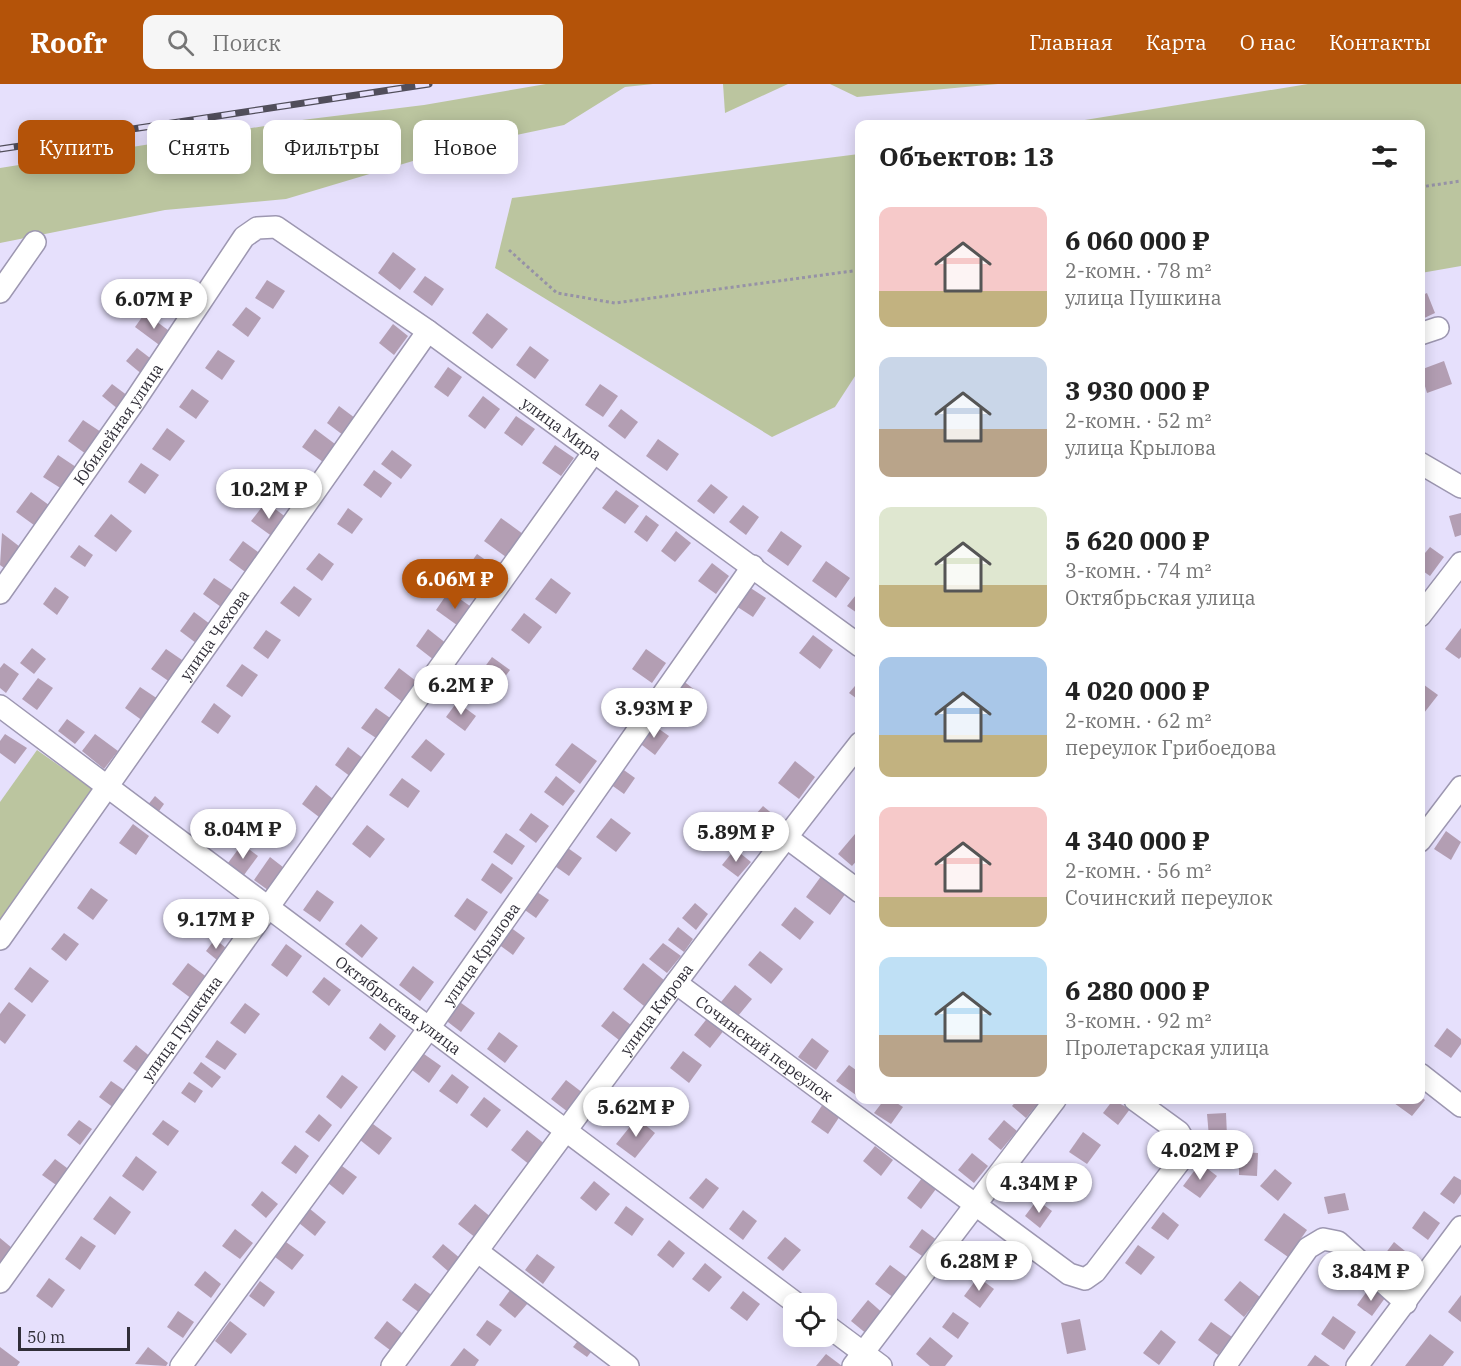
<!DOCTYPE html>
<html lang="ru">
<meta charset="utf-8">
<style>
body{margin:0;font-family:"IBM Plex Serif",serif;background:#f6f6f6;color:#222;height:100vh;display:flex;flex-direction:column;font-size:22px;white-space:nowrap}
*{box-sizing:border-box;margin:0}
p{font-size:20px;color:#767676}
.icon{flex:none;width:33px;height:33px;fill:none;stroke:currentColor;stroke-width:2;stroke-linecap:round;stroke-linejoin:round}
.map{position:relative;flex:1;overflow:hidden}
.details{position:absolute;left:855px;top:36px;width:570px;height:984px;display:flex;flex-direction:column;background:#fff;border-radius:12px;box-shadow:0 3px 15px #0003}
.details>*{flex:none}
.banner{position:absolute;left:18px;top:36px;width:570px;height:54px;display:flex;gap:12px}
.buttons{position:absolute;left:783px;top:1209px;display:grid;gap:12px}
.buttons a{display:grid;place-items:center;width:54px;height:54px;border-radius:12px;background:#fff;box-shadow:0 3px 15px #0003;font-size:30px}
.scale{position:absolute;left:18px;bottom:15px;width:112px;box-sizing:border-box;padding-left:6px;border:3px solid #302e38;border-top:0;font-size:16px;line-height:21px;white-space:nowrap;color:#302e38;-webkit-text-stroke:4px #e6e0fc;paint-order:stroke}
.price{position:absolute;translate:-50% -51px;padding:0 14px;border-radius:21px;background:#fff;color:#222;font-size:20px;line-height:39px;filter:drop-shadow(0 2px 3px #0008)}
.price::after{content:'';position:absolute;left:50%;top:36px;width:18px;height:14px;margin-left:-9px;background:inherit;clip-path:polygon(0 0,100% 0,50% 100%)}
.price.on{background:#b45309;color:#fff}
ul{padding:0;list-style:none}
li{display:flex;align-items:center;gap:18px;height:150px;padding:0 24px}
li span{display:grid;place-items:center;flex:none;width:168px;height:120px;border-radius:12px;color:#555}
li>.icon{margin-inline-start:auto}
span .icon{width:72px;height:72px;fill:#fffc;stroke-width:1}
li b{font-size:26px}
h2{display:flex;justify-content:space-between;align-items:center;height:72px;padding:0 24px;font-size:26px}
.tag{padding:0 21px;border-radius:12px;background:#fff;box-shadow:0 3px 15px #0003;font-size:21px;line-height:54px}
.tag.on{background:#b45309;color:#fff}
header{display:flex;align-items:center;gap:36px;box-sizing:border-box;height:84px;padding:0 30px;background:#b45309;color:#fff}
header strong{font-size:28px}
nav{display:flex;gap:33px;margin-inline-start:auto;font-size:21px}
.search{width:420px;height:54px;background:#f6f6f6;display:flex;align-items:center;gap:15px;box-sizing:border-box;padding:0 21px;border-radius:12px;color:#767676;font-size:22px}
.map>svg:first-child{display:block}
.green{fill:#bbc59f}
.building{fill:#b39eb3}
.lines{fill:none;stroke-linecap:round;stroke-linejoin:round}
.minor-casing{stroke:#9d97b1;stroke-width:24}
.path{stroke:#9692a6;stroke-width:3;stroke-dasharray:3 3;stroke-linecap:butt}
.minor{stroke:#fff;stroke-width:21}
.rail-casing{stroke:#514e5b;stroke-width:7}
.rail{stroke:#e6e0fc;stroke-width:4.5;stroke-dasharray:14;stroke-linecap:butt}
.labels{text-anchor:middle;stroke-width:4.5;stroke-linejoin:round;paint-order:stroke}
.street-label{font-size:16px;fill:#302e38;stroke:#e6e0fc}
</style>
<header>
<strong>Roofr</strong>
<div class="search"><svg class="icon" aria-label="search" viewBox="0 0 24 24"><circle cx="10" cy="10" r="6"/><path d="M15 15l6 6"/></svg>Поиск</div>
<nav><a>Главная</a><a>Карта</a><a>О нас</a><a>Контакты</a></nav>
</header>
<div class="map">
<svg width="1461" height="1282" viewBox="0 0 1461 1282">
<rect width="100%" height="100%" fill="#e6e0fc"/>
<g class="green">
<path d="M546 0H653L625 3 564 41 463 62 286 115 165 126 0 159V84L302 36 424 21Z"/>
<path d="M723 0H788L725 29Z"/>
<path d="M830 0H998L857 13Z"/>
<path d="M1308 0H1461V182L1421 189 1420 40H1060Z"/>
<path d="M859 70V286L835 323 772 353 495 184 512 114Z"/>
<path d="M37 666 101 711 0 837V718Z"/>
</g>
<g class="building">
<path d="M393 168 416 185 400 206 378 189Z"/>
<path d="M425 192 444 205 432 222 413 208Z"/>
<path d="M267 196 285 207 273 225 255 214Z"/>
<path d="M1427 209 1435 229 1420 236V212Z"/>
<path d="M246 223 261 234 248 253 232 241Z"/>
<path d="M145 229 172 249 162 263 135 243Z"/>
<path d="M487 229 508 245 492 265 472 249Z"/>
<path d="M393 240 408 252 394 271 379 259Z"/>
<path d="M530 262 549 276 535 295 516 281Z"/>
<path d="M137 264 154 277 143 291 126 277Z"/>
<path d="M218 266 235 277 222 296 205 284Z"/>
<path d="M1444 277 1452 300 1427 309 1420 286Z"/>
<path d="M448 283 462 293 448 313 434 303Z"/>
<path d="M112 300 128 312 118 325 102 312Z"/>
<path d="M600 300 618 312 603 333 585 321Z"/>
<path d="M192 305 209 317 196 335 179 323Z"/>
<path d="M483 312 500 325 485 345 468 332Z"/>
<path d="M339 322 355 334 343 351 327 339Z"/>
<path d="M621 325 638 338 625 355 608 342Z"/>
<path d="M516 332 535 345 522 362 504 349Z"/>
<path d="M83 336 101 348 86 370 68 357Z"/>
<path d="M167 344 185 357 170 377 152 365Z"/>
<path d="M315 345 335 360 323 378 302 363Z"/>
<path d="M658 355 679 370 667 387 646 372Z"/>
<path d="M555 361 574 374 561 392 542 379Z"/>
<path d="M392 366 412 381 401 395 381 380Z"/>
<path d="M58 371 76 383 62 405 43 393Z"/>
<path d="M141 379 159 391 145 410 128 398Z"/>
<path d="M292 386 311 398 299 416 280 403Z"/>
<path d="M374 386 392 399 381 414 363 401Z"/>
<path d="M711 400 728 413 714 430 697 417Z"/>
<path d="M616 406 639 422 625 440 602 424Z"/>
<path d="M31 408 53 424 38 444 16 428Z"/>
<path d="M266 418 287 434 273 453 251 437Z"/>
<path d="M743 421 759 433 746 451 729 438Z"/>
<path d="M348 424 363 435 352 450 337 440Z"/>
<path d="M1461 429V451L1455 453 1449 432Z"/>
<path d="M111 430 132 447 116 468 94 452Z"/>
<path d="M646 431 659 441 647 458 634 448Z"/>
<path d="M501 434 523 450 506 473 484 457Z"/>
<path d="M676 447 691 459 675 478 661 467Z"/>
<path d="M781 447 802 462 788 482 767 467Z"/>
<path d="M2 449 24 466 8 487 0 481Z"/>
<path d="M243 457 262 471 248 490 229 476Z"/>
<path d="M79 461 93 471 85 483 70 473Z"/>
<path d="M1430 463 1444 473 1430 492 1420 485V475Z"/>
<path d="M319 469 334 480 322 497 306 485Z"/>
<path d="M477 470 500 486 489 504 465 487Z"/>
<path d="M826 477 850 494 836 514 812 497Z"/>
<path d="M712 479 729 492 716 510 698 497Z"/>
<path d="M214 494 232 506 221 523 203 510Z"/>
<path d="M551 494 571 509 556 530 535 515Z"/>
<path d="M746 501 766 514 753 533 733 520Z"/>
<path d="M294 502 312 515 299 533 280 519Z"/>
<path d="M55 503 69 513 57 531 43 520Z"/>
<path d="M860 506V531L847 522Z"/>
<path d="M449 507 474 525 461 544 436 526Z"/>
<path d="M194 528 210 540 196 559 180 547Z"/>
<path d="M524 529 542 543 529 560 511 546Z"/>
<path d="M1461 544V573L1459 575 1445 565Z"/>
<path d="M428 545 447 560 434 576 416 562Z"/>
<path d="M266 546 281 556 268 575 253 564Z"/>
<path d="M813 551 833 566 820 585 799 569Z"/>
<path d="M32 564 46 575 34 590 20 579Z"/>
<path d="M166 565 185 578 170 598 151 585Z"/>
<path d="M646 565 666 579 652 599 632 585Z"/>
<path d="M492 573 510 586 498 602 481 588Z"/>
<path d="M4 579 19 590 6 609 0 604V584Z"/>
<path d="M242 580 258 591 242 613 226 602Z"/>
<path d="M399 584 420 600 405 620 384 604Z"/>
<path d="M38 594 53 604 37 626 22 615Z"/>
<path d="M682 596 700 610 686 629 668 615Z"/>
<path d="M860 596V617L849 609Z"/>
<path d="M1420 598 1438 611 1424 629 1420 626Z"/>
<path d="M140 603 158 615 143 637 125 624Z"/>
<path d="M615 609 633 622 619 641 601 627Z"/>
<path d="M457 618 476 632 465 647 446 633Z"/>
<path d="M214 619 231 632 218 650 201 638Z"/>
<path d="M376 624 393 636 379 656 361 644Z"/>
<path d="M67 635 85 648 75 660 58 647Z"/>
<path d="M652 640 669 652 655 671 638 658Z"/>
<path d="M5 650 27 664 15 680 0 669V657Z"/>
<path d="M95 650 118 667 104 685 82 667Z"/>
<path d="M426 655 445 670 431 688 411 673Z"/>
<path d="M572 659 597 677 580 700 555 681Z"/>
<path d="M348 663 364 675 351 693 335 681Z"/>
<path d="M795 677 815 693 799 715 778 699Z"/>
<path d="M621 684 635 694 624 710 610 700Z"/>
<path d="M556 692 575 707 563 722 544 708Z"/>
<path d="M402 694 420 707 408 724 389 711Z"/>
<path d="M316 701 333 715 319 733 302 720Z"/>
<path d="M155 712 164 720 157 730 147 722Z"/>
<path d="M763 722 781 737 767 753 749 738Z"/>
<path d="M531 729 549 742 536 759 519 746Z"/>
<path d="M203 731 220 741 209 758 193 747Z"/>
<path d="M611 734 631 749 616 768 596 753Z"/>
<path d="M133 740 149 752 136 771 119 759Z"/>
<path d="M367 741 385 755 370 774 352 760Z"/>
<path d="M1446 747 1461 758 1451 776 1434 765Z"/>
<path d="M506 749 525 762 512 781 493 768Z"/>
<path d="M855 750 860 754V773L852 782 838 770Z"/>
<path d="M242 760 258 772 244 791 228 779Z"/>
<path d="M565 762 582 774 569 792 552 780Z"/>
<path d="M735 765 751 778 738 793 722 781Z"/>
<path d="M270 773 288 787 272 809 254 796Z"/>
<path d="M492 779 513 794 501 810 481 796Z"/>
<path d="M822 791 846 809 830 831 806 813Z"/>
<path d="M91 804 108 816 93 836 77 824Z"/>
<path d="M317 806 334 818 320 838 303 826Z"/>
<path d="M534 806 549 816 536 834 522 824Z"/>
<path d="M467 814 488 828 475 847 454 832Z"/>
<path d="M695 819 708 830 696 846 682 834Z"/>
<path d="M228 821 247 835 235 850 217 836Z"/>
<path d="M795 823 814 838 800 856 781 841Z"/>
<path d="M361 840 378 854 362 874 345 860Z"/>
<path d="M510 843 525 854 513 871 498 860Z"/>
<path d="M678 843 693 855 684 868 668 856Z"/>
<path d="M64 849 79 860 66 877 51 865Z"/>
<path d="M215 855 226 864 217 876 206 867Z"/>
<path d="M663 859 681 872 667 889 649 875Z"/>
<path d="M286 860 302 872 287 893 271 881Z"/>
<path d="M760 867 783 885 771 900 748 881Z"/>
<path d="M188 879 208 894 192 915 172 900Z"/>
<path d="M643 879 664 896 644 922 623 905Z"/>
<path d="M413 882 434 898 420 917 399 901Z"/>
<path d="M30 883 49 897 32 919 14 905Z"/>
<path d="M324 893 341 906 329 922 312 908Z"/>
<path d="M735 901 752 915 738 932 721 918Z"/>
<path d="M457 916 475 929 461 948 444 935Z"/>
<path d="M9 918 26 931 5 960 0 956V930Z"/>
<path d="M245 919 260 930 245 950 230 939Z"/>
<path d="M613 927 631 941 619 956 601 942Z"/>
<path d="M709 932 725 945 710 964 694 951Z"/>
<path d="M380 939 396 952 385 967 369 954Z"/>
<path d="M1447 944 1461 955V960L1451 974 1434 962Z"/>
<path d="M499 948 518 962 505 979 487 965Z"/>
<path d="M812 954 829 967 816 986 798 973Z"/>
<path d="M217 956 237 970 225 986 205 973Z"/>
<path d="M136 961 152 974 139 989 123 977Z"/>
<path d="M683 967 702 981 689 999 670 984Z"/>
<path d="M424 970 441 982 429 999 412 986Z"/>
<path d="M201 978 221 993 212 1004 193 989Z"/>
<path d="M849 981 860 989V1006L856 1011 836 997Z"/>
<path d="M452 990 469 1003 457 1020 439 1007Z"/>
<path d="M342 991 358 1003 341 1025 326 1013Z"/>
<path d="M566 996 583 1009 568 1028 551 1015Z"/>
<path d="M111 997 127 1008 114 1024 99 1013Z"/>
<path d="M189 998 203 1007 195 1019 181 1009Z"/>
<path d="M1420 1012 1425 1016 1412 1032 1394 1019 1396 1016H1420Z"/>
<path d="M484 1013 501 1026 487 1044 470 1031Z"/>
<path d="M884 1016H892L903 1023 891 1040 874 1029Z"/>
<path d="M1017 1016H1036L1039 1018 1026 1034 1012 1022Z"/>
<path d="M1113 1016 1130 1025 1118 1041 1103 1029Z"/>
<path d="M823 1020 840 1032 828 1050 811 1038Z"/>
<path d="M1226 1029 1227 1052 1209 1053 1207 1030Z"/>
<path d="M319 1030 332 1041 319 1058 305 1048Z"/>
<path d="M637 1034 655 1049 635 1074 616 1060Z"/>
<path d="M79 1036 92 1045 80 1061 67 1051Z"/>
<path d="M163 1036 179 1047 168 1062 152 1050Z"/>
<path d="M1004 1036 1017 1047 1001 1066 988 1055Z"/>
<path d="M373 1040 392 1054 379 1071 360 1056Z"/>
<path d="M527 1046 546 1061 530 1081 511 1066Z"/>
<path d="M1083 1048 1101 1061 1087 1080 1069 1068Z"/>
<path d="M295 1061 309 1072 296 1090 281 1079Z"/>
<path d="M875 1062 893 1076 881 1092 863 1077Z"/>
<path d="M1239 1068 1258 1069 1257 1092 1239 1091Z"/>
<path d="M972 1069 988 1082 974 1099 958 1086Z"/>
<path d="M136 1072 157 1088 143 1107 122 1092Z"/>
<path d="M55 1075 71 1087 59 1103 42 1091Z"/>
<path d="M1063 1079 1083 1093 1065 1118 1045 1105Z"/>
<path d="M1200 1079 1217 1092 1200 1114 1183 1102Z"/>
<path d="M342 1082 357 1093 343 1111 328 1099Z"/>
<path d="M1275 1085 1292 1099 1278 1117 1260 1102Z"/>
<path d="M1454 1092 1461 1096V1110L1454 1120 1440 1110Z"/>
<path d="M706 1094 719 1104 703 1125 689 1114Z"/>
<path d="M922 1094 936 1105 921 1125 907 1114Z"/>
<path d="M594 1097 610 1110 596 1127 580 1114Z"/>
<path d="M262 1107 278 1120 266 1134 251 1121Z"/>
<path d="M1345 1109 1349 1126 1328 1130 1324 1113Z"/>
<path d="M110 1112 131 1128 115 1151 93 1135Z"/>
<path d="M1037 1116 1052 1127 1040 1144 1025 1132Z"/>
<path d="M475 1120 492 1134 476 1154 458 1140Z"/>
<path d="M626 1122 644 1135 632 1152 614 1139Z"/>
<path d="M310 1125 326 1138 315 1152 299 1139Z"/>
<path d="M743 1126 757 1137 743 1156 729 1145Z"/>
<path d="M1424 1127 1440 1139 1428 1156 1412 1144Z"/>
<path d="M1163 1128 1179 1141 1168 1156 1151 1144Z"/>
<path d="M1284 1129 1307 1146 1288 1173 1264 1156Z"/>
<path d="M235 1145 253 1159 240 1175 222 1162Z"/>
<path d="M922 1145 938 1157 925 1174 909 1163Z"/>
<path d="M81 1152 96 1162 80 1186 65 1175Z"/>
<path d="M785 1153 801 1166 783 1187 767 1174Z"/>
<path d="M0 1154 12 1164 0 1180Z"/>
<path d="M1006 1154 1024 1167 1011 1186 993 1173Z"/>
<path d="M669 1156 685 1169 673 1184 657 1171Z"/>
<path d="M286 1158 304 1171 292 1186 275 1173Z"/>
<path d="M1394 1158 1416 1176 1404 1191 1382 1174Z"/>
<path d="M443 1160 461 1175 449 1188 432 1173Z"/>
<path d="M1138 1161 1155 1173 1141 1191 1125 1179Z"/>
<path d="M537 1170 555 1183 543 1200 525 1186Z"/>
<path d="M705 1179 722 1193 709 1208 692 1195Z"/>
<path d="M890 1181 909 1195 894 1214 875 1200Z"/>
<path d="M205 1187 221 1200 211 1214 194 1201Z"/>
<path d="M978 1193 994 1205 980 1224 964 1212Z"/>
<path d="M49 1194 65 1206 52 1224 36 1212Z"/>
<path d="M260 1197 275 1208 264 1223 249 1212Z"/>
<path d="M1240 1197 1260 1213 1244 1233 1224 1216Z"/>
<path d="M415 1199 433 1212 420 1229 402 1216Z"/>
<path d="M1370 1203 1385 1214 1372 1232 1357 1221Z"/>
<path d="M511 1205 528 1219 515 1234 499 1221Z"/>
<path d="M743 1207 760 1220 747 1237 730 1224Z"/>
<path d="M1461 1211V1238L1448 1228Z"/>
<path d="M868 1216 885 1231 868 1251 851 1237Z"/>
<path d="M178 1227 194 1238 183 1254 167 1243Z"/>
<path d="M953 1228 969 1239 958 1255 942 1243Z"/>
<path d="M1333 1232 1356 1248 1344 1266 1321 1250Z"/>
<path d="M1080 1235 1086 1266 1067 1270 1061 1239Z"/>
<path d="M487 1236 502 1246 490 1262 476 1251Z"/>
<path d="M230 1237 247 1250 231 1270 215 1257Z"/>
<path d="M387 1237 403 1250 390 1266 374 1254Z"/>
<path d="M1211 1238 1232 1253 1218 1271 1198 1256Z"/>
<path d="M1161 1246 1176 1258 1159 1281 1143 1269Z"/>
<path d="M1430 1250 1454 1268 1443 1282H1405Z"/>
<path d="M581 1253 595 1263 587 1273 573 1263Z"/>
<path d="M930 1253 953 1272 945 1282H930L916 1270Z"/>
<path d="M0 1263 20 1278 17 1282H0Z"/>
<path d="M148 1263 168 1279 166 1282 135 1280Z"/>
<path d="M464 1264 479 1276 475 1282H450Z"/>
<path d="M826 1270 842 1282H816Z"/>
<path d="M1315 1271 1330 1282H1307Z"/>
</g>
<g class="lines">
<g class="minor-casing">
<g id="minor">
<path d="M0 208 35 158"/>
<path d="M1420 250 1438 244"/>
<path d="M1420 379 1461 403"/>
<path id="s1" d="M0 509 134 318 244 153 257 144 276 143 428 247 860 562"/>
<path d="M1420 532 1461 479"/>
<path id="s2" d="M0 622 797 1220"/>
<path d="M786 753 860 808"/>
<path d="M1420 757 1461 703"/>
<path id="s3" d="M0 855 428 247"/>
<path id="s4" d="M676 899 1069 1190 1085 1195 1095 1188 1180 1077 1186 1060 1179 1048 1135 1016"/>
<path d="M1420 990 1461 1022"/>
<path d="M477 1167 628 1282"/>
<path id="s5" d="M0 1198 594 368"/>
<path d="M826 1241 881 1282"/>
<path id="s6" d="M181 1282 429 944 753 482"/>
<path id="s7" d="M392 1282C547 1073 699 863 860 659"/>
<path d="M853 1282 1055 1016"/>
<path d="M1225 1282 1308 1164 1323 1155 1338 1158 1406 1219"/>
<path d="M1357 1282 1461 1143"/>
</g>
</g>
<g class="path">
<path d="M1420 103 1461 97"/>
<path d="M509 166 557 209 615 219 860 186"/>
</g>
<use href="#minor" class="minor"/>
<g class="rail-casing">
<path id="rail" d="M0 65 429 0"/>
</g>
<use href="#rail" class="rail"/>
</g>
<g class="labels">
<g class="street-label">
<text dy="6" stroke="none"><textPath href="#s1" startOffset="206">Юбилейная улица</textPath></text>
<text dy="6" stroke="none"><textPath href="#s1" startOffset="816">улица Мира</textPath></text>
<text dy="6" stroke="none"><textPath href="#s3" startOffset="372">улица Чехова</textPath></text>
<text dy="6" stroke="none"><textPath href="#s6" startOffset="510">улица Крылова</textPath></text>
<text dy="6" stroke="none"><textPath href="#s2" startOffset="498">Октябрьская улица</textPath></text>
<text dy="6" stroke="none"><textPath href="#s7" startOffset="444">улица Кирова</textPath></text>
<text dy="6" stroke="none"><textPath href="#s5" startOffset="312">улица Пушкина</textPath></text>
<text dy="6" stroke="none"><textPath href="#s4" startOffset="110">Сочинский переулок</textPath></text>
</g>
</g>
</svg>
<div class="buttons">
<a><svg class="icon" aria-label="locate" viewBox="0 0 24 24"><circle cx="12" cy="12" r="6"/><path d="M12 2v4M12 18v4M2 12h4M18 12h4"/></svg></a>
</div>
<div class="scale">50 m</div>
<b class="price" style="left:154px;top:246px">6.07M ₽</b>
<b class="price" style="left:269px;top:436px">10.2M ₽</b>
<b class="price on" style="left:455px;top:526px">6.06M ₽</b>
<b class="price" style="left:461px;top:632px">6.2M ₽</b>
<b class="price" style="left:654px;top:655px">3.93M ₽</b>
<b class="price" style="left:243px;top:776px">8.04M ₽</b>
<b class="price" style="left:736px;top:779px">5.89M ₽</b>
<b class="price" style="left:216px;top:866px">9.17M ₽</b>
<b class="price" style="left:636px;top:1054px">5.62M ₽</b>
<b class="price" style="left:1200px;top:1097px">4.02M ₽</b>
<b class="price" style="left:1039px;top:1130px">4.34M ₽</b>
<b class="price" style="left:979px;top:1208px">6.28M ₽</b>
<b class="price" style="left:1371px;top:1218px">3.84M ₽</b>
<div class="banner">
<a class="tag on">Купить</a>
<a class="tag">Снять</a>
<a class="tag">Фильтры</a>
<a class="tag">Новое</a>
</div>
<section class="details">
<h2>Объектов: 13<svg class="icon" aria-label="filters" viewBox="0 0 24 24"><path d="M4 7h16M4 17h16"/><circle cx="9" cy="7" r="2"/><circle cx="15" cy="17" r="2"/></svg></h2>
<ul>
<li><span style="background:linear-gradient(#f6c9c9 70%,#c2b280 0)"><svg class="icon" aria-label="home" viewBox="0 0 24 24"><path d="M3 11l9-7 9 7M6 9v11h12V9"/></svg></span><div><b>6 060 000 ₽</b><p>2-комн. · 78 m²</p><p>улица Пушкина</p></div></li>
<li><span style="background:linear-gradient(#c9d6e8 60%,#b9a48a 0)"><svg class="icon" aria-label="home" viewBox="0 0 24 24"><path d="M3 11l9-7 9 7M6 9v11h12V9"/></svg></span><div><b>3 930 000 ₽</b><p>2-комн. · 52 m²</p><p>улица Крылова</p></div></li>
<li><span style="background:linear-gradient(#dfe7d0 65%,#c2b280 0)"><svg class="icon" aria-label="home" viewBox="0 0 24 24"><path d="M3 11l9-7 9 7M6 9v11h12V9"/></svg></span><div><b>5 620 000 ₽</b><p>3-комн. · 74 m²</p><p>Октябрьская улица</p></div></li>
<li><span style="background:linear-gradient(#a9c7e8 65%,#c2b280 0)"><svg class="icon" aria-label="home" viewBox="0 0 24 24"><path d="M3 11l9-7 9 7M6 9v11h12V9"/></svg></span><div><b>4 020 000 ₽</b><p>2-комн. · 62 m²</p><p>переулок Грибоедова</p></div></li>
<li><span style="background:linear-gradient(#f6c9c9 75%,#c2b280 0)"><svg class="icon" aria-label="home" viewBox="0 0 24 24"><path d="M3 11l9-7 9 7M6 9v11h12V9"/></svg></span><div><b>4 340 000 ₽</b><p>2-комн. · 56 m²</p><p>Сочинский переулок</p></div></li>
<li><span style="background:linear-gradient(#bfe0f5 65%,#b9a48a 0)"><svg class="icon" aria-label="home" viewBox="0 0 24 24"><path d="M3 11l9-7 9 7M6 9v11h12V9"/></svg></span><div><b>6 280 000 ₽</b><p>3-комн. · 92 m²</p><p>Пролетарская улица</p></div></li>
</ul>
</section>
</div>
